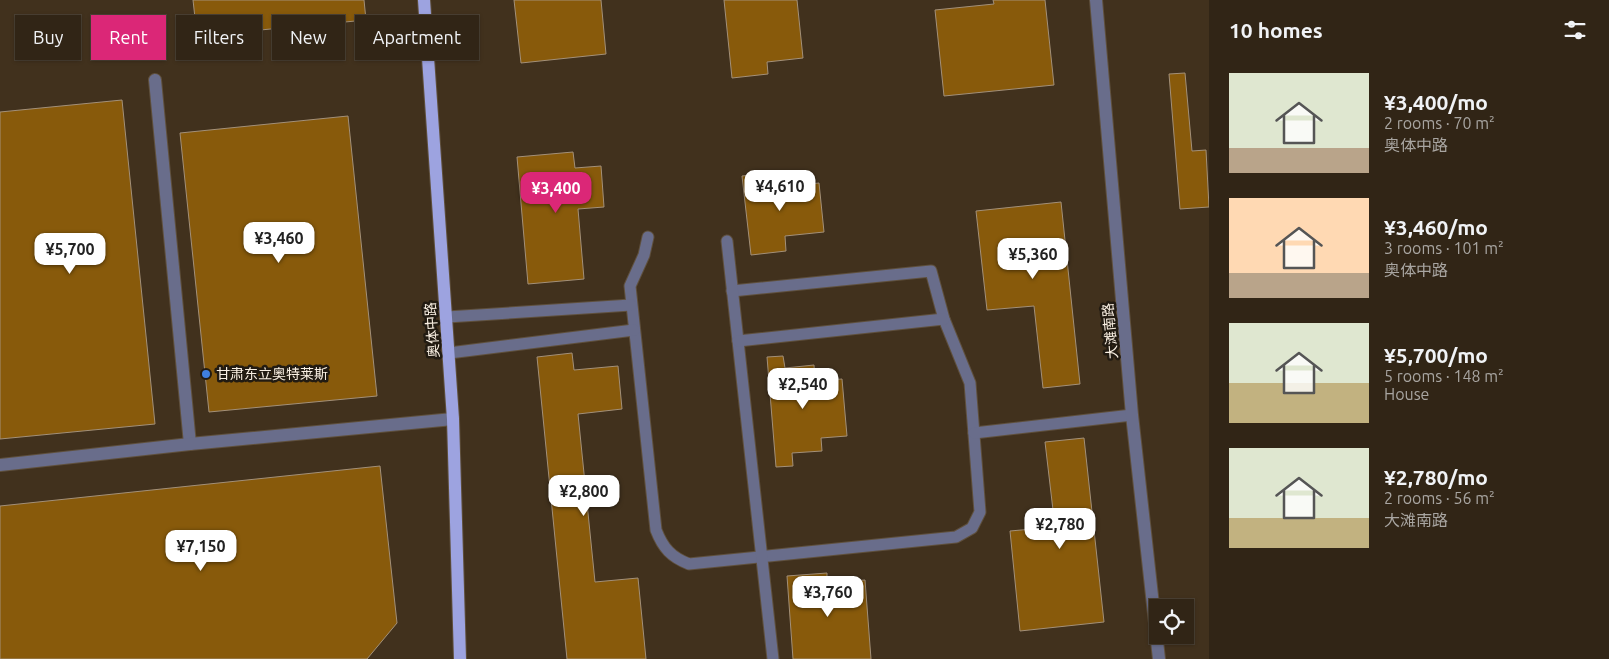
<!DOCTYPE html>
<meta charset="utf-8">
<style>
body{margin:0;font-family:Ubuntu,"Noto Sans SC",sans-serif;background:#3d3123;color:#f1f3f6;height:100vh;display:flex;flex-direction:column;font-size:19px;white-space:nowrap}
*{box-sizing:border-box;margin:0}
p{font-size:16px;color:#a8a5a1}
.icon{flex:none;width:28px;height:28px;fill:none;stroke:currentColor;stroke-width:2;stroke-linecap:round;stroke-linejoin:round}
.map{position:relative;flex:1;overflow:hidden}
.sheet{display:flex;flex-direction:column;background:#312516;width:400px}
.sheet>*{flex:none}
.banner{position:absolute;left:15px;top:15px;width:475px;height:45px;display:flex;gap:10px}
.tools{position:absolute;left:1149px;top:599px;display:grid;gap:10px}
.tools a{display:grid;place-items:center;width:45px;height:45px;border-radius:0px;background:#312516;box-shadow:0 1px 4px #0004,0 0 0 1px #4c4235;font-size:25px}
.price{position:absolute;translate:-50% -42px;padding:0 11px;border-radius:10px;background:#fff;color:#222;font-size:16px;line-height:32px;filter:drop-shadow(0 1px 2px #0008)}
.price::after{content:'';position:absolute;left:50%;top:30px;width:15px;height:11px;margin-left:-8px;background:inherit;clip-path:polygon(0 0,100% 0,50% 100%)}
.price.current{background:#db2777;color:#fff}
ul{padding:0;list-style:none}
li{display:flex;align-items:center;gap:15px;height:125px;padding:0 20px}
li span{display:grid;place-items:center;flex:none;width:140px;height:100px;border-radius:0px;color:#555}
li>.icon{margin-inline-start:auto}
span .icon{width:60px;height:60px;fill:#fffc;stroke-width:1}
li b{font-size:21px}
h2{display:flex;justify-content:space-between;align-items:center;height:60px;padding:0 20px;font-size:21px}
.pill{padding:0 18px;border-radius:0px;background:#312516;box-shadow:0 1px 4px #0004,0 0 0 1px #4c4235;font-size:18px;line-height:45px}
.pill.current{background:#db2777;color:#fff}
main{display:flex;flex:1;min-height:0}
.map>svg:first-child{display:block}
.building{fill:#885a0b;stroke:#a39079}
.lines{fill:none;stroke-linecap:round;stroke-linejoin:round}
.service-casing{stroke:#5f503d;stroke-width:13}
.pedestrian-casing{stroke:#5f503d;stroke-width:14}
.tertiary-casing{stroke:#5f503d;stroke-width:14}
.primary-casing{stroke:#5f503d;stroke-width:14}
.service{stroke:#696d8b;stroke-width:11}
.pedestrian{stroke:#696d8b;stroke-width:12}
.tertiary{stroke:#696d8b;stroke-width:12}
.primary{stroke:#9da3e0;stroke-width:12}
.shop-dot{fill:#3f7fe0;stroke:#221b12;stroke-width:2}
.labels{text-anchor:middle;stroke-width:5;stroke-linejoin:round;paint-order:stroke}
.street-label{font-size:14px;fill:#fbf1e4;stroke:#221b12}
.poi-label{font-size:14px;fill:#fbf1e4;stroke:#221b12;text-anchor:start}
</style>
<main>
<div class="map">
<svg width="1209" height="659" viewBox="0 0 1209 659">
<rect width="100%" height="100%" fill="#41311d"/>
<g class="building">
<path d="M193 0H364L366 20 197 36Z"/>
<path d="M514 0H601L606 54 521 63Z"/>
<path d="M724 0H797L803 58 767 62 768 74 732 78Z"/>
<path d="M993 0H1045L1054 85 944 96 935 10 994 4Z"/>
<path d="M1185 73 1192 151 1206 150 1209 207 1180 209 1169 74Z"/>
<path d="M122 100 155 424 0 439V112Z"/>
<path d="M348 116 377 396 209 412 180 133Z"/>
<path d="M573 152 575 168 601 166 604 207 578 209 584 279 528 284 517 157Z"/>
<path d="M778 172 779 187 819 183 824 232 785 236 786 251 751 255 742 176Z"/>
<path d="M1061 202 1080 384 1043 388 1034 306 987 310 976 211Z"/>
<path d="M572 353 574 370 618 366 622 409 578 414 595 582 638 578 646 659H567L537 357Z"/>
<path d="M783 356 785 368 814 365 815 381 842 379 847 436 821 438 822 451 792 453 793 466 776 467 767 357Z"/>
<path d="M1084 438 1104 622 1020 631 1010 531 1055 527 1045 442Z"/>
<path d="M380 466 397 623 367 659H0V506Z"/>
<path d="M827 573V583L865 580 871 659H793L787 576Z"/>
</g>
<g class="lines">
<g class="service-casing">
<g id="service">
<path d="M648 237 644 255 630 286 656 530C663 548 671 557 689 564L956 537 972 528 980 512 970 383 944 319 931 271 732 291"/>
<path d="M727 241 773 659"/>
<path d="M447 317 631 305"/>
<path d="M738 341 944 319"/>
<path d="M449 353 634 330"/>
<path d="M974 433 1132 415"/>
</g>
</g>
<g class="pedestrian-casing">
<g id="pedestrian">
<path d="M155 80 190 444"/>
<path d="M0 465 190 444 453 419"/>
</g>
</g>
<g class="tertiary-casing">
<path id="tertiary" d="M1096 0 1132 415 1159 659"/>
</g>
<g class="primary-casing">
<path id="primary" d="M424 0 453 419 460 659"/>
</g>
<use href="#service" class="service"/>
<use href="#pedestrian" class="pedestrian"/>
<use href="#tertiary" class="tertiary"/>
<use href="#primary" class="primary"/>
</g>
<circle class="shop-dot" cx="206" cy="374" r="5"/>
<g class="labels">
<g class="street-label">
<text transform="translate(432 330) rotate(-94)" y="5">奥体中路</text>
<text transform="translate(1110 331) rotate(-95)" y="5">大滩南路</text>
</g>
<g class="poi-label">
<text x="216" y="379">甘肃东立奥特莱斯</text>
</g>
</g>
</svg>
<div class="tools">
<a><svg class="icon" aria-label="locate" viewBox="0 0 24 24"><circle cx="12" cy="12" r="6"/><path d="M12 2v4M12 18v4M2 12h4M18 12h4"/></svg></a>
</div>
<b class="price" style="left:780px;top:212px">¥4,610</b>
<b class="price current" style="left:556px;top:214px">¥3,400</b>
<b class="price" style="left:279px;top:264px">¥3,460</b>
<b class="price" style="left:70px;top:275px">¥5,700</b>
<b class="price" style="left:1033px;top:280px">¥5,360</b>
<b class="price" style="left:803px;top:410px">¥2,540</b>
<b class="price" style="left:584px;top:517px">¥2,800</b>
<b class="price" style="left:1060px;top:550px">¥2,780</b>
<b class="price" style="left:201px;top:572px">¥7,150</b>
<b class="price" style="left:828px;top:618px">¥3,760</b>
<div class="banner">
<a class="pill">Buy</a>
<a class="pill current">Rent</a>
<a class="pill">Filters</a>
<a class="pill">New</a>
<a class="pill">Apartment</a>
</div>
</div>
<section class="sheet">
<h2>10 homes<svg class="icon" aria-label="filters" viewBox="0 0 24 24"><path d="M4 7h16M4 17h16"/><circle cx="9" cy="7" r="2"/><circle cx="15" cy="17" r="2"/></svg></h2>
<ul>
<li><span style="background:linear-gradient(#dfe7d0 75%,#b9a48a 0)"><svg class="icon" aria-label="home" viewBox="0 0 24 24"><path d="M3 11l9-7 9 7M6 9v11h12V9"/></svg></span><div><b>¥3,400/mo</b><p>2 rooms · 70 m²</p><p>奥体中路</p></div></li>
<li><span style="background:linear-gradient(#ffd9b3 75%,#b9a48a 0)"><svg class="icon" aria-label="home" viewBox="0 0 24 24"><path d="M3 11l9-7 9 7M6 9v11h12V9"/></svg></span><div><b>¥3,460/mo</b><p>3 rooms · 101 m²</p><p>奥体中路</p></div></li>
<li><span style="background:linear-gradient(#dfe7d0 60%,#c2b280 0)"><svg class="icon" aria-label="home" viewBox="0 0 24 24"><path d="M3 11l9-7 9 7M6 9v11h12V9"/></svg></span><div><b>¥5,700/mo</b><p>5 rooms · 148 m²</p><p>House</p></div></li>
<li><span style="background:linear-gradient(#dfe7d0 70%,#c2b280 0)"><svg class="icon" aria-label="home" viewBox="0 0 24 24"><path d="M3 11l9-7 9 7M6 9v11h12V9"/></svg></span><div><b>¥2,780/mo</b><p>2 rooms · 56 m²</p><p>大滩南路</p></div></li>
</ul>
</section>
</main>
